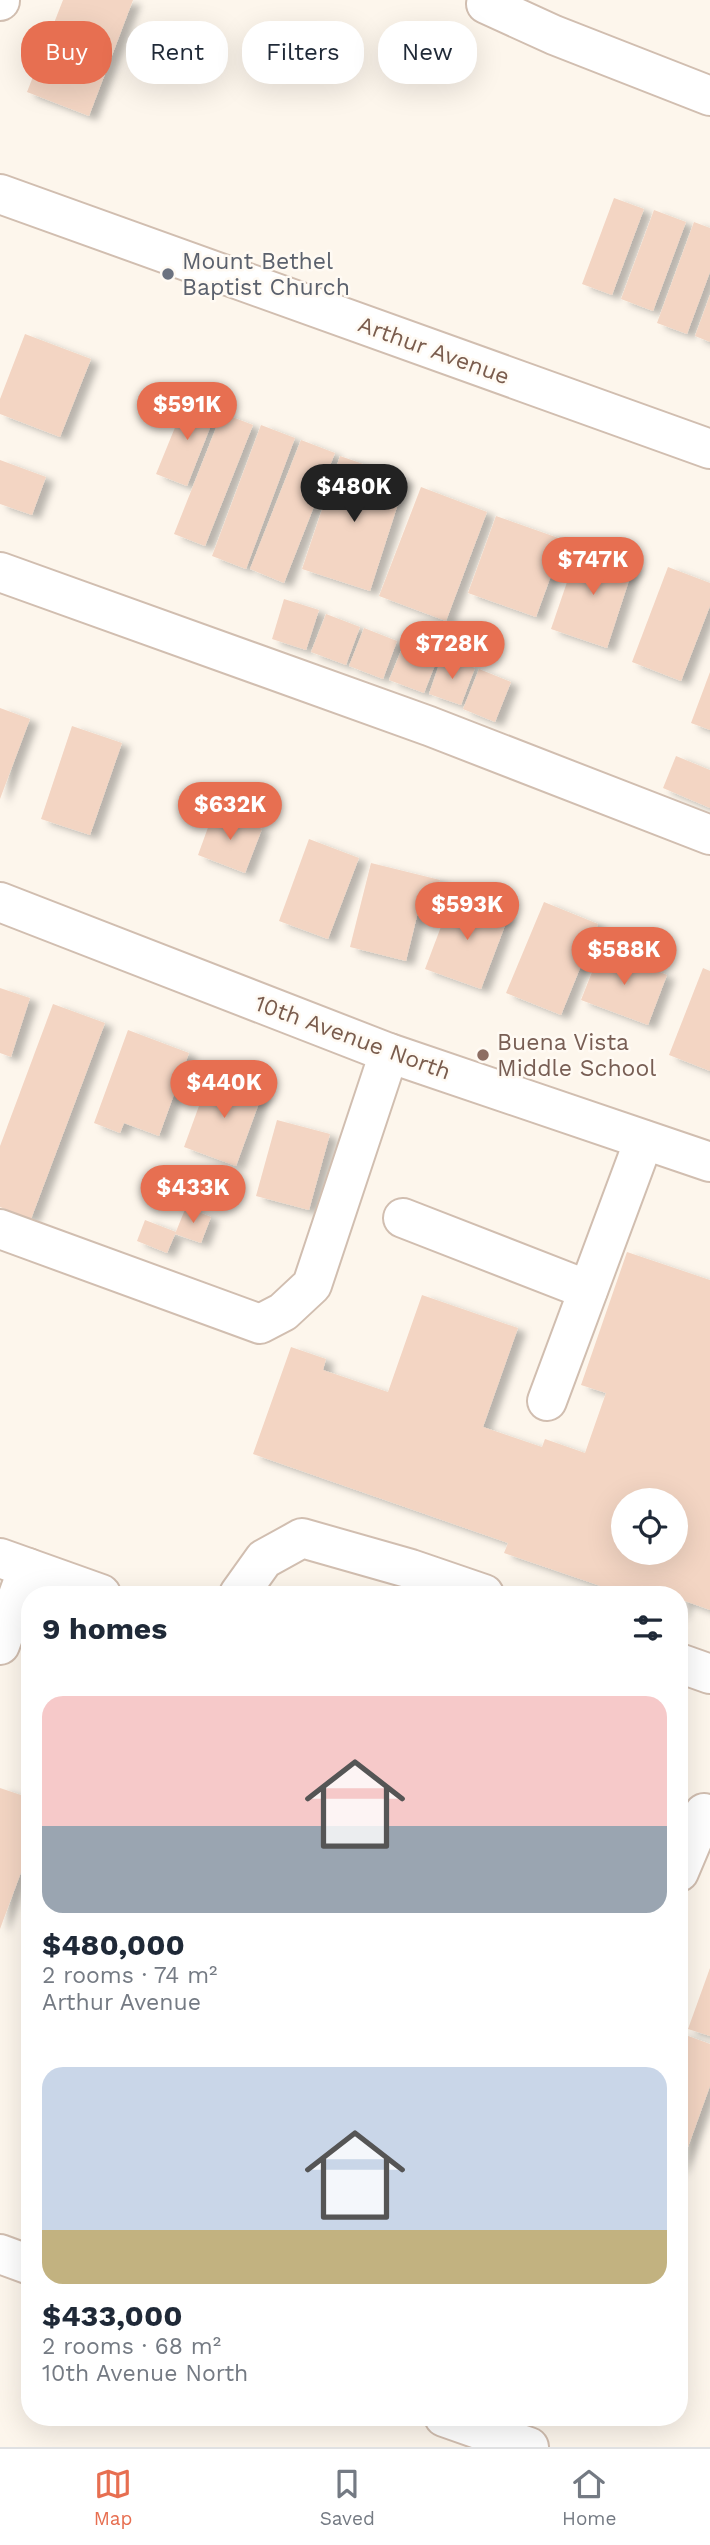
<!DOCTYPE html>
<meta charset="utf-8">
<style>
body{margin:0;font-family:"Work Sans",sans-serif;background:#f2f2f3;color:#1f2937;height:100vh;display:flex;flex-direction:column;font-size:26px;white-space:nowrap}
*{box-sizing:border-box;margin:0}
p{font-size:23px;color:#747a83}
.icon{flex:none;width:38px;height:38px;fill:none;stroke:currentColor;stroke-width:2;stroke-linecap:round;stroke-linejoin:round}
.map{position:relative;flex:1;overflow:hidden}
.drawer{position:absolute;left:21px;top:1586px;width:667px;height:840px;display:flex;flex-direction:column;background:#fff;border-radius:28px;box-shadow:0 7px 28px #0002}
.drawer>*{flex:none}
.top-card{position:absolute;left:21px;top:21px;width:668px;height:63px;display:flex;gap:14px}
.controls{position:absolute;left:611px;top:1488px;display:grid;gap:14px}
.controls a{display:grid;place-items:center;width:77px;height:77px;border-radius:50%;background:#fff;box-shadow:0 7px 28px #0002;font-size:35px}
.price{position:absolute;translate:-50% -60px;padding:0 16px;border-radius:24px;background:#e76f51;color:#fff;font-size:23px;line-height:46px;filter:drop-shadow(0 2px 4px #0008)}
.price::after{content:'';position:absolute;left:50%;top:42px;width:21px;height:16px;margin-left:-10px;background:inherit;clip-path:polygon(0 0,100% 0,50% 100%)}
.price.current{background:#222;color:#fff}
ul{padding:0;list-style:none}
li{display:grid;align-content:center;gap:14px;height:371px;padding:0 21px}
li span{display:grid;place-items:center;height:217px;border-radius:21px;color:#555}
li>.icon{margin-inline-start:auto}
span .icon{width:126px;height:126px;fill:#fffc;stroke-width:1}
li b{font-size:30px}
h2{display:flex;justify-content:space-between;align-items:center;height:84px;padding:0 21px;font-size:30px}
.chip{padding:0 24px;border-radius:28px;background:#fff;box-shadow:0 7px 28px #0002;font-size:24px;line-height:63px}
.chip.current{background:#e76f51;color:#fff}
.dock{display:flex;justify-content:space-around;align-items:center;height:98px;border-top:2px solid #e0e1e3;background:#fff;font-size:19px;color:#747a83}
.dock a{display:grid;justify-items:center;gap:4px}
.dock .current{color:#e76f51}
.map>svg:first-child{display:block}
.building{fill:#f3d5c3;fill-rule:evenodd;filter:url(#shadow)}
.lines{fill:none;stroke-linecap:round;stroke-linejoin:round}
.minor-casing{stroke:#d1beb0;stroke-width:42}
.minor{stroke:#fff;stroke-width:38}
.worship-dot{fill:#6b7280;stroke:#fffaf3;stroke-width:2.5}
.education-dot{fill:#8d6e63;stroke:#fffaf3;stroke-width:2.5}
.labels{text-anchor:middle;stroke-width:5;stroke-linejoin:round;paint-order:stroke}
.worship-label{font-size:23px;fill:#5b616d;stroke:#fffaf3;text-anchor:start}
.street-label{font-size:23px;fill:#7a5c4d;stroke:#fffaf3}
.education-label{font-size:23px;fill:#785e54;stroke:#fffaf3;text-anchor:start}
</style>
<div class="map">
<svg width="710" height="2447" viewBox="0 0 710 2447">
<defs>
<filter id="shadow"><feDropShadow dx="8" dy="4.5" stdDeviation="3.5" flood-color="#0004"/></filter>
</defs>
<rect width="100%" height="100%" fill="#fdf6ec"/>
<g class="building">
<path d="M63 0H133L89 116 27 92Z"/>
<path d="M614 198 644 209 612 295 582 284Z"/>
<path d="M654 210 686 222 653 311 621 299Z"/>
<path d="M694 222 710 228V272L687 334 657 323Z"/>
<path d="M710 295V342L695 336Z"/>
<path d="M25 334 91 359 60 437 0 414V399Z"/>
<path d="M187 398 217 410 187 486 156 474Z"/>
<path d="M222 413 253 425 205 546 174 534Z"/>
<path d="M261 425 295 438 246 569 212 556Z"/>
<path d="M301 440 335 453 284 583 250 569Z"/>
<path d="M340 456 406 479 370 591 302 569Z"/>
<path d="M0 460 46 477 32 515 0 504Z"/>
<path d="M421 487 487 512 446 621 379 596Z"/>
<path d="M496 516 564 540 536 617 468 593Z"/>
<path d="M579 547 634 565 607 648 551 629Z"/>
<path d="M668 567 710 583V606L681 681 632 662Z"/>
<path d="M284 599 319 610 306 650 272 639Z"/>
<path d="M326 614 360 627 346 665 311 652Z"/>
<path d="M364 628 397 641 383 679 349 666Z"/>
<path d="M410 629 444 642 424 693 389 680Z"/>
<path d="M442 656 475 668 461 705 429 694Z"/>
<path d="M479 669 511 682 495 722 463 709Z"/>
<path d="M710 672V730L691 723Z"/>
<path d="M0 708 30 719 0 799Z"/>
<path d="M72 726 122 743 90 835 41 819Z"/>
<path d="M676 756 710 770V808L663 788Z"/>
<path d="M214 811 262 829 245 873 198 855Z"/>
<path d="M309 839 359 858 328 939 279 921Z"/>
<path d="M371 863 440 880 432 915 418 912 406 961 350 947Z"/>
<path d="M453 895 509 915 481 989 425 969Z"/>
<path d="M544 902 598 924 561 1015 506 993Z"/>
<path d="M601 949 667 975 648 1025 581 1000Z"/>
<path d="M703 968 710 971V1071L669 1055Z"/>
<path d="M0 988 30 998 11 1057 0 1053Z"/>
<path d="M53 1004 105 1023 31 1219 0 1207V1146Z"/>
<path d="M128 1030 189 1053 159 1136 124 1123 120 1133 94 1123Z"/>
<path d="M211 1073 263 1092 236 1166 184 1147Z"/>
<path d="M277 1120 330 1134 309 1210 256 1196Z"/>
<path d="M186 1207 211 1217 201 1243 175 1234Z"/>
<path d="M145 1220 176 1232 167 1253 137 1241Z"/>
<path d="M627 1252 710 1280V1610L685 1601 679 1618V1594H624L504 1553 508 1543 253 1454 291 1347 326 1359 323 1370 388 1392 422 1295 518 1328 483 1427 542 1447 545 1439 585 1453 606 1393 581 1385ZM623 1500H676V1552H623Z"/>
<path d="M0 1788 30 1798V1848L0 1929Z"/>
<path d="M710 1968V2036L688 2029Z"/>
<path d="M680 2033 710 2044V2086L679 2172Z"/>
</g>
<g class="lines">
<g class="minor-casing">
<g id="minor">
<path d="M0 1V0"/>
<path d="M486 4 554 35 710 96"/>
<path d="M0 194 710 449"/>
<path d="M0 572 429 726 710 835"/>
<path d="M0 902 389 1053 710 1162"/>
<path d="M403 1218 588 1290"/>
<path d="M0 1229 260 1324 283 1312 312 1285 389 1053"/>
<path d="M547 1401 644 1140"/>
<path d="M0 1558 101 1594"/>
<path d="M239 1594 264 1559 302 1538 411 1569 484 1594"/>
<path d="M0 1645 28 1568"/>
<path d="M679 1663 710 1674"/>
<path d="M679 1872 704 1813"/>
<path d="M0 2254 30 2265"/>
<path d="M444 2417 529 2447"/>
</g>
</g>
<use href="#minor" class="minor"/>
</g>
<circle class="worship-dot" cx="168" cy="274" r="7"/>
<circle class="education-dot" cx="483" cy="1055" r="7"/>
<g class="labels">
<g class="worship-label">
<text x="182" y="269">Mount Bethel<tspan x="182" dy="26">Baptist Church</tspan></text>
</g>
<g class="street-label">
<text transform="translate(434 350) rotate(20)" y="8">Arthur Avenue</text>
<text transform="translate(353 1037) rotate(20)" y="8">10th Avenue North</text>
</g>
<g class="education-label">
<text x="497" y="1050">Buena Vista<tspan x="497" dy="26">Middle School</tspan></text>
</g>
</g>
</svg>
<div class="controls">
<a><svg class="icon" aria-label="locate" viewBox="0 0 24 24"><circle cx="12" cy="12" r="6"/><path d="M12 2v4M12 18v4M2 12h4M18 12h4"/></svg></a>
</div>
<b class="price" style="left:187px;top:442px">$591K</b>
<b class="price current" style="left:354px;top:524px">$480K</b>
<b class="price" style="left:593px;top:597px">$747K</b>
<b class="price" style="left:452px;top:681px">$728K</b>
<b class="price" style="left:230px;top:842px">$632K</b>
<b class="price" style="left:467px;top:942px">$593K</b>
<b class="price" style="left:624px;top:987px">$588K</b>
<b class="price" style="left:224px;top:1120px">$440K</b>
<b class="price" style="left:193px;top:1225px">$433K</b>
<div class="top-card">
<a class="chip current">Buy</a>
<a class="chip">Rent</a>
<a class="chip">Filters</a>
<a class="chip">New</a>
</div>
<section class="drawer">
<h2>9 homes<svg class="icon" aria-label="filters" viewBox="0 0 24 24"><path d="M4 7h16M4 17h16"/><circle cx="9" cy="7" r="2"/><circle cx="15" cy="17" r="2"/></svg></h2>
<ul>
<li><span style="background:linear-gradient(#f6c9c9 60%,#9aa5b1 0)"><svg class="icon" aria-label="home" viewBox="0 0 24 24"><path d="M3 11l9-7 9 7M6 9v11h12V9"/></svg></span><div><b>$480,000</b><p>2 rooms · 74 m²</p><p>Arthur Avenue</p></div></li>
<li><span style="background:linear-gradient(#c9d6e8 75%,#c2b280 0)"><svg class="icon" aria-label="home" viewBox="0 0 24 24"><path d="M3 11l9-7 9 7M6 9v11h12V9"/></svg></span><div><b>$433,000</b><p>2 rooms · 68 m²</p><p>10th Avenue North</p></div></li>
</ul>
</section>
</div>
<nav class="dock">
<a class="current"><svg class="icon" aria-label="map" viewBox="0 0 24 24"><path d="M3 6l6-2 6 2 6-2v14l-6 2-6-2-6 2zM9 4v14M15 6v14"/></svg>Map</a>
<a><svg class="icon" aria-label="saved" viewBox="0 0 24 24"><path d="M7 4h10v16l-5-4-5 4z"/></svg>Saved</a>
<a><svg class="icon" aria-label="home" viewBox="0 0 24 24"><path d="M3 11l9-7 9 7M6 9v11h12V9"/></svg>Home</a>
</nav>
